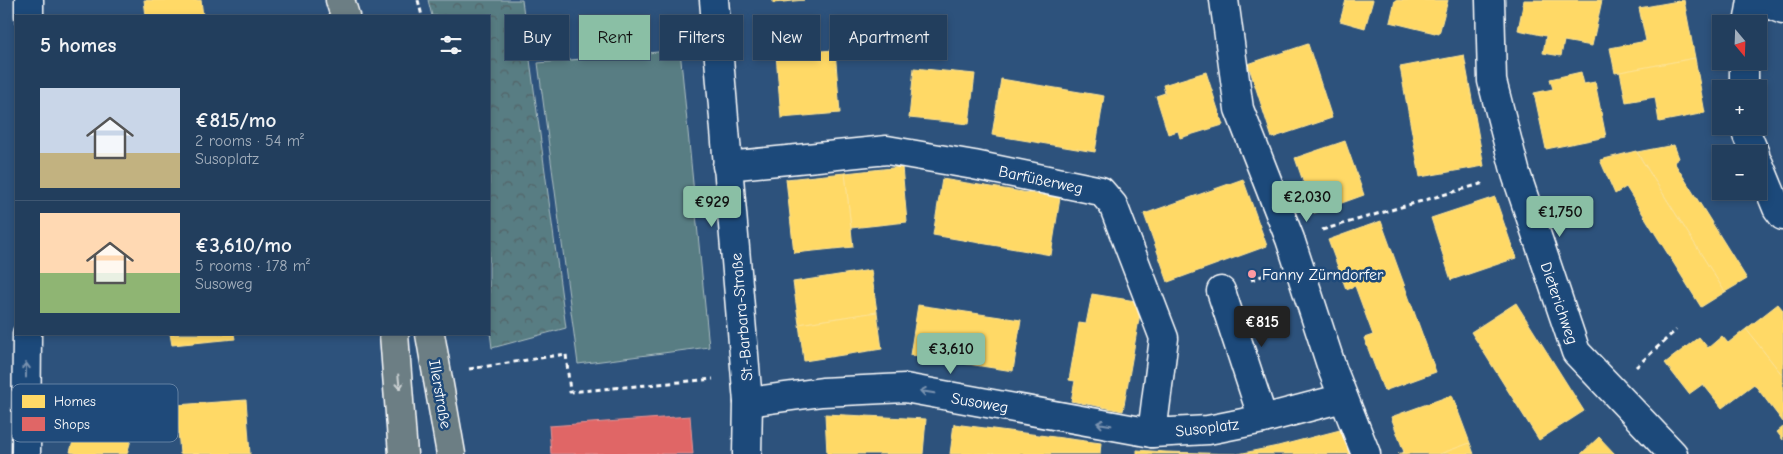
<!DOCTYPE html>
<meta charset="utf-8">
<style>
body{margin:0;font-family:"Comic Neue",sans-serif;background:#2e4966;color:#f1f3f6;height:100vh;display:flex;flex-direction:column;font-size:19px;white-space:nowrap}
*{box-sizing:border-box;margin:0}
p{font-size:16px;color:#a2aebc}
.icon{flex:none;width:28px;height:28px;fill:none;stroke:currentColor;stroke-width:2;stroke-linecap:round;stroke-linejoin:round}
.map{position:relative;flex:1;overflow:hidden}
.side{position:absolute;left:15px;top:15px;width:475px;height:320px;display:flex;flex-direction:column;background:#223e5d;border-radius:0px;box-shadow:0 2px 8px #0003,0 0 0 1px #3f5772}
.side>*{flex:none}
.top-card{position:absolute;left:505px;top:15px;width:475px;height:45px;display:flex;gap:10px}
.needle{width:32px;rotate:161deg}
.buttons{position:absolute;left:1712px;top:15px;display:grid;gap:10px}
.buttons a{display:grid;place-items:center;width:55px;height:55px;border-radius:0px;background:#223e5d;box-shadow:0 2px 8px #0003,0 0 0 1px #3f5772;font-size:25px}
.price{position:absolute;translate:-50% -42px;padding:0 11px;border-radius:5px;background:#8abfa5;color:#111;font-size:16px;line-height:32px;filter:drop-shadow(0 1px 2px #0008)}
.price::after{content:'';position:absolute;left:50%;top:30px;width:15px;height:11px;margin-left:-8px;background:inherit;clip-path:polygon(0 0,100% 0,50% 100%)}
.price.active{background:#222;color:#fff}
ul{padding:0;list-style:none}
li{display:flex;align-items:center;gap:15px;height:125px;padding:0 25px}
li+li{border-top:1px solid #3f5772}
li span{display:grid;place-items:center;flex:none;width:140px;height:100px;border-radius:0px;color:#555}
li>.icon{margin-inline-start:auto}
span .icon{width:60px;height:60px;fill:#fffc;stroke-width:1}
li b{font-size:21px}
h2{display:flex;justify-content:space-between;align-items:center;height:60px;padding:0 25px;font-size:21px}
.pill{padding:0 18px;border-radius:0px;background:#223e5d;box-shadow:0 2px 8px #0003,0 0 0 1px #3f5772;font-size:18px;line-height:45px}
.pill.active{background:#8abfa5;color:#111}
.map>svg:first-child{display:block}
.forest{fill:url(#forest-crowns);stroke:#acbec1}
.garden{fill:#587d83;stroke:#acbec1}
.homes{fill:#ffd966;stroke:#ffe494}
.shops{fill:#e06666;stroke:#e99494}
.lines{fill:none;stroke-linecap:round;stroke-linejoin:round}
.minor-casing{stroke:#fff;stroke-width:31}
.major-casing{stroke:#fff;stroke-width:31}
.path{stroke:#fff;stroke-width:3;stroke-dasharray:5 4;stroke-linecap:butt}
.minor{stroke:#1f4a7a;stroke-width:28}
.major{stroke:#6c7e84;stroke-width:28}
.oneway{stroke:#7992af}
.oneway2{stroke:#ccd2d4}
.poi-dot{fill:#ff9aa2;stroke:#1f4a7a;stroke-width:2}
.labels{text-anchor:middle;stroke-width:5;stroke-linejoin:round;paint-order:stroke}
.street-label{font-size:16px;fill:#fff;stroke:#1f4a7a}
.poi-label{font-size:16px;fill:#fff;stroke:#1f4a7a;text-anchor:start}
.key{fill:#1f4a7a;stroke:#6280a2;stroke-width:1}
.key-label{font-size:14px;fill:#fff}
</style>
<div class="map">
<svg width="1783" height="454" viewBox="0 0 1783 454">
<defs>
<pattern id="forest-crowns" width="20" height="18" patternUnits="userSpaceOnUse" patternTransform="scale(1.25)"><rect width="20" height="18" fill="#587d83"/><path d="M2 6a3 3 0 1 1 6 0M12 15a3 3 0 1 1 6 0" fill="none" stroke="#526468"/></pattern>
</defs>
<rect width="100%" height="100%" fill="#2d527c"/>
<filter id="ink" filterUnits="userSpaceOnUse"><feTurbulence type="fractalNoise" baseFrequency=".02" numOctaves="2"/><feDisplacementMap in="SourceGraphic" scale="10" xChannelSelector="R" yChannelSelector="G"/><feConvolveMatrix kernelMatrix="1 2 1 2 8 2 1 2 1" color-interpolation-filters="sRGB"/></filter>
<g filter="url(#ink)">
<path class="forest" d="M428 0H522L566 328 492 348 489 324V16H432Z"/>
<path class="garden" d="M680 50 709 347 578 364 538 63Z"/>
<g class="homes">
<path d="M144 0H201L203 16H146Z"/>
<path d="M773 0H804L773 3Z"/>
<path d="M1346 0H1373L1365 28 1340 21Z"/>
<path d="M1395 0H1448L1439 34 1390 22Z"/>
<path d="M1524 0H1602L1592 46 1564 41 1561 56 1543 53 1546 36 1518 30Z"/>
<path d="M1684 0 1695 58 1615 73 1610 48 1646 41 1639 8Z"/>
<path d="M1308 44 1332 118 1272 138 1248 64Z"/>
<path d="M835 50 840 113 781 118 776 54Z"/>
<path d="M1464 55 1484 166 1420 177 1400 67Z"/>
<path d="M1695 58 1705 113 1659 122 1655 97 1626 102 1620 72Z"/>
<path d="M914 68 975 74 969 124 909 118Z"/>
<path d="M1206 72 1223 125 1180 138 1178 131 1168 134 1156 96 1165 93 1163 85Z"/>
<path d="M1581 72 1584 84 1595 82 1606 137 1546 149 1534 93 1553 89 1550 79Z"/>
<path d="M1001 79 1104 96 1095 152 992 135Z"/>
<path d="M1345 141 1364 195 1314 213 1295 158Z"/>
<path d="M1674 145 1679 158 1674 162 1747 279 1725 292 1637 152Z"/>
<path d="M1636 151 1725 292 1701 307 1626 187 1615 194 1600 160Z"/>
<path d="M902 167 907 222 851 228 845 173Z"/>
<path d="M845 173 853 247 794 253 786 179Z"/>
<path d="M942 179 1060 198 1051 255 933 235Z"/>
<path d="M1243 179 1267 246 1168 282 1144 214Z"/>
<path d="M1495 197 1516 258 1451 280 1431 218Z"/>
<path d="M1381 221 1436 372 1384 391 1364 338 1373 335 1355 286 1346 289 1328 240Z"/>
<path d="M871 270 877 312 799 324 793 282Z"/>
<path d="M1092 294 1142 302 1123 411 1071 401 1075 381 1069 380 1079 323 1086 324Z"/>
<path d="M1516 303 1584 411 1539 440 1471 332Z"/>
<path d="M1778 304 1783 310V376L1746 329Z"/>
<path d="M918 305 1021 320 1013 371 910 355Z"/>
<path d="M877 312 882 349 804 361 799 324Z"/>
<path d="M1746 329 1783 376V422L1754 384 1722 408 1703 384 1689 394 1665 363 1699 337 1708 348 1722 336 1728 343Z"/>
<path d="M170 334H234L235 339 172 345Z"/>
<path d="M88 389 141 404 127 454H79L70 452Z"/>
<path d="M1452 395 1470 443 1440 454H1398L1404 452 1391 417Z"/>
<path d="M246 400 250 454H180L176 405Z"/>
<path d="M825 414 926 419 923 454H827Z"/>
<path d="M954 424 1101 443 1100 454H950Z"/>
<path d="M1783 427V440L1777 432Z"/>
<path d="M1340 430 1350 454H1238L1278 446Z"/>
<path d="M1599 437 1615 454H1581Z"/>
<path d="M1470 443 1474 454H1440Z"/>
<path d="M1137 450 1166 452 1237 454H1137Z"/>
</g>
<path class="shops" d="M690 416 693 454H551L549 426Z"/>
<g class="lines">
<g class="minor-casing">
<g id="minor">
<path d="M714 0 748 402 747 454"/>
<path d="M1224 0 1239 109 1290 239 1333 371 1366 454"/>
<path d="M1490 0 1492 81 1516 174 1576 352 1673 454"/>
<path d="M1759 0 1783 10"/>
<path d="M29 16V0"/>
<path d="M1748 24 1752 0"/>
<path d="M1744 61V89"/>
<path d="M1747 126V135L1755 154"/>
<path d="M1759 164 1777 208 1783 216"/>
<path d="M727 166 887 150 974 165 1101 191 1113 205 1164 338 1152 433"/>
<path d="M1221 291 1263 419"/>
<path d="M748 402 822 392 905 388 1152 433 1208 430 1263 419 1343 398"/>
<path d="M26 454 27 334"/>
</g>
</g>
<g class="major-casing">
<g id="major">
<path d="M340 0 345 16"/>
<path d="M394 334 403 454"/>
<path d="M430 334 451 454"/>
</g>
</g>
<g class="path">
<path d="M418 0 422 16"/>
<path d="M1322 230 1484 183"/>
<path d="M1251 280 1267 274"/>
<path d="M1636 367 1676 330"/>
<path d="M469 369 566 354 570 392 713 379"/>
</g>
<use href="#minor" class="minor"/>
<use href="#major" class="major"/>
</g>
<defs><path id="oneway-shaft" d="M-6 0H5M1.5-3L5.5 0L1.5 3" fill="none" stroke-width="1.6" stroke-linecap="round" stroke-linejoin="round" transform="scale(1.25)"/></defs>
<g class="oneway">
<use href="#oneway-shaft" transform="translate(26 370) rotate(-90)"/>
<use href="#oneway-shaft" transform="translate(927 392) rotate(-170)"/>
<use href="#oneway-shaft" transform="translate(1104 424) rotate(-170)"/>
</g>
<use class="oneway2" href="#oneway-shaft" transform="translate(399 382) rotate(84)"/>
</g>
<circle class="poi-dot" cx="1252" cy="274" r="5"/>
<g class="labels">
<g class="street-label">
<text transform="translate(1041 179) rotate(12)" y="6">Barfüßerweg</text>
<text transform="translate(1560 303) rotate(71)" y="6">Dieterichweg</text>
<text transform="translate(741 317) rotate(-95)" y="6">St.-Barbara-Straße</text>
<text transform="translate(441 394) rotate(80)" y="6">Illerstraße</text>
<text transform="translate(980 402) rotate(10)" y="6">Susoweg</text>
<text transform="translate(1207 427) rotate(-7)" y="6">Susoplatz</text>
</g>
<g class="poi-label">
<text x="1262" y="280">Fanny Zürndorfer</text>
</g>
</g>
<rect x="12" y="384" width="166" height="58" rx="8" class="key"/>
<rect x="22" y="395" width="23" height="13" fill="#ffd966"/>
<rect x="22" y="417" width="23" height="14" fill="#e06666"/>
<g class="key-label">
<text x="54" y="406">Homes</text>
<text x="54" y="429">Shops</text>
</g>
</svg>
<div class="buttons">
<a><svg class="needle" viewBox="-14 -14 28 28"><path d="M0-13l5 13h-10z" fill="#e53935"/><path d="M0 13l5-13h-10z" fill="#a2aebc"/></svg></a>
<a>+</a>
<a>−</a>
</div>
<b class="price" style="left:1307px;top:223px">€2,030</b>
<b class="price" style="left:712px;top:228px">€929</b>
<b class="price" style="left:1560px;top:238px">€1,750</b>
<b class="price active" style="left:1262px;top:348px">€815</b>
<b class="price" style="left:951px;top:375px">€3,610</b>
<div class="top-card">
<a class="pill">Buy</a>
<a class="pill active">Rent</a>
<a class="pill">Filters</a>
<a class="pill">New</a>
<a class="pill">Apartment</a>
</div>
<section class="side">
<h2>5 homes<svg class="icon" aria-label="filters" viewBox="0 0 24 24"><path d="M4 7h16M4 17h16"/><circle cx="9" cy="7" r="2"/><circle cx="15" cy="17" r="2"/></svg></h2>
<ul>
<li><span style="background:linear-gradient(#c9d6e8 65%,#c2b280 0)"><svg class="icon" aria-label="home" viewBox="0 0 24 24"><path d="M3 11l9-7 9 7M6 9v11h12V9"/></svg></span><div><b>€815/mo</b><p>2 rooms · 54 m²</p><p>Susoplatz</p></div></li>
<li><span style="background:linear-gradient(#ffd9b3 60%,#8fb573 0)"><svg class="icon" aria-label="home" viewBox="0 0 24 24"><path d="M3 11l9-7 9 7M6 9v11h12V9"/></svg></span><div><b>€3,610/mo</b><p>5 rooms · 178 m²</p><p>Susoweg</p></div></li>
</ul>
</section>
</div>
